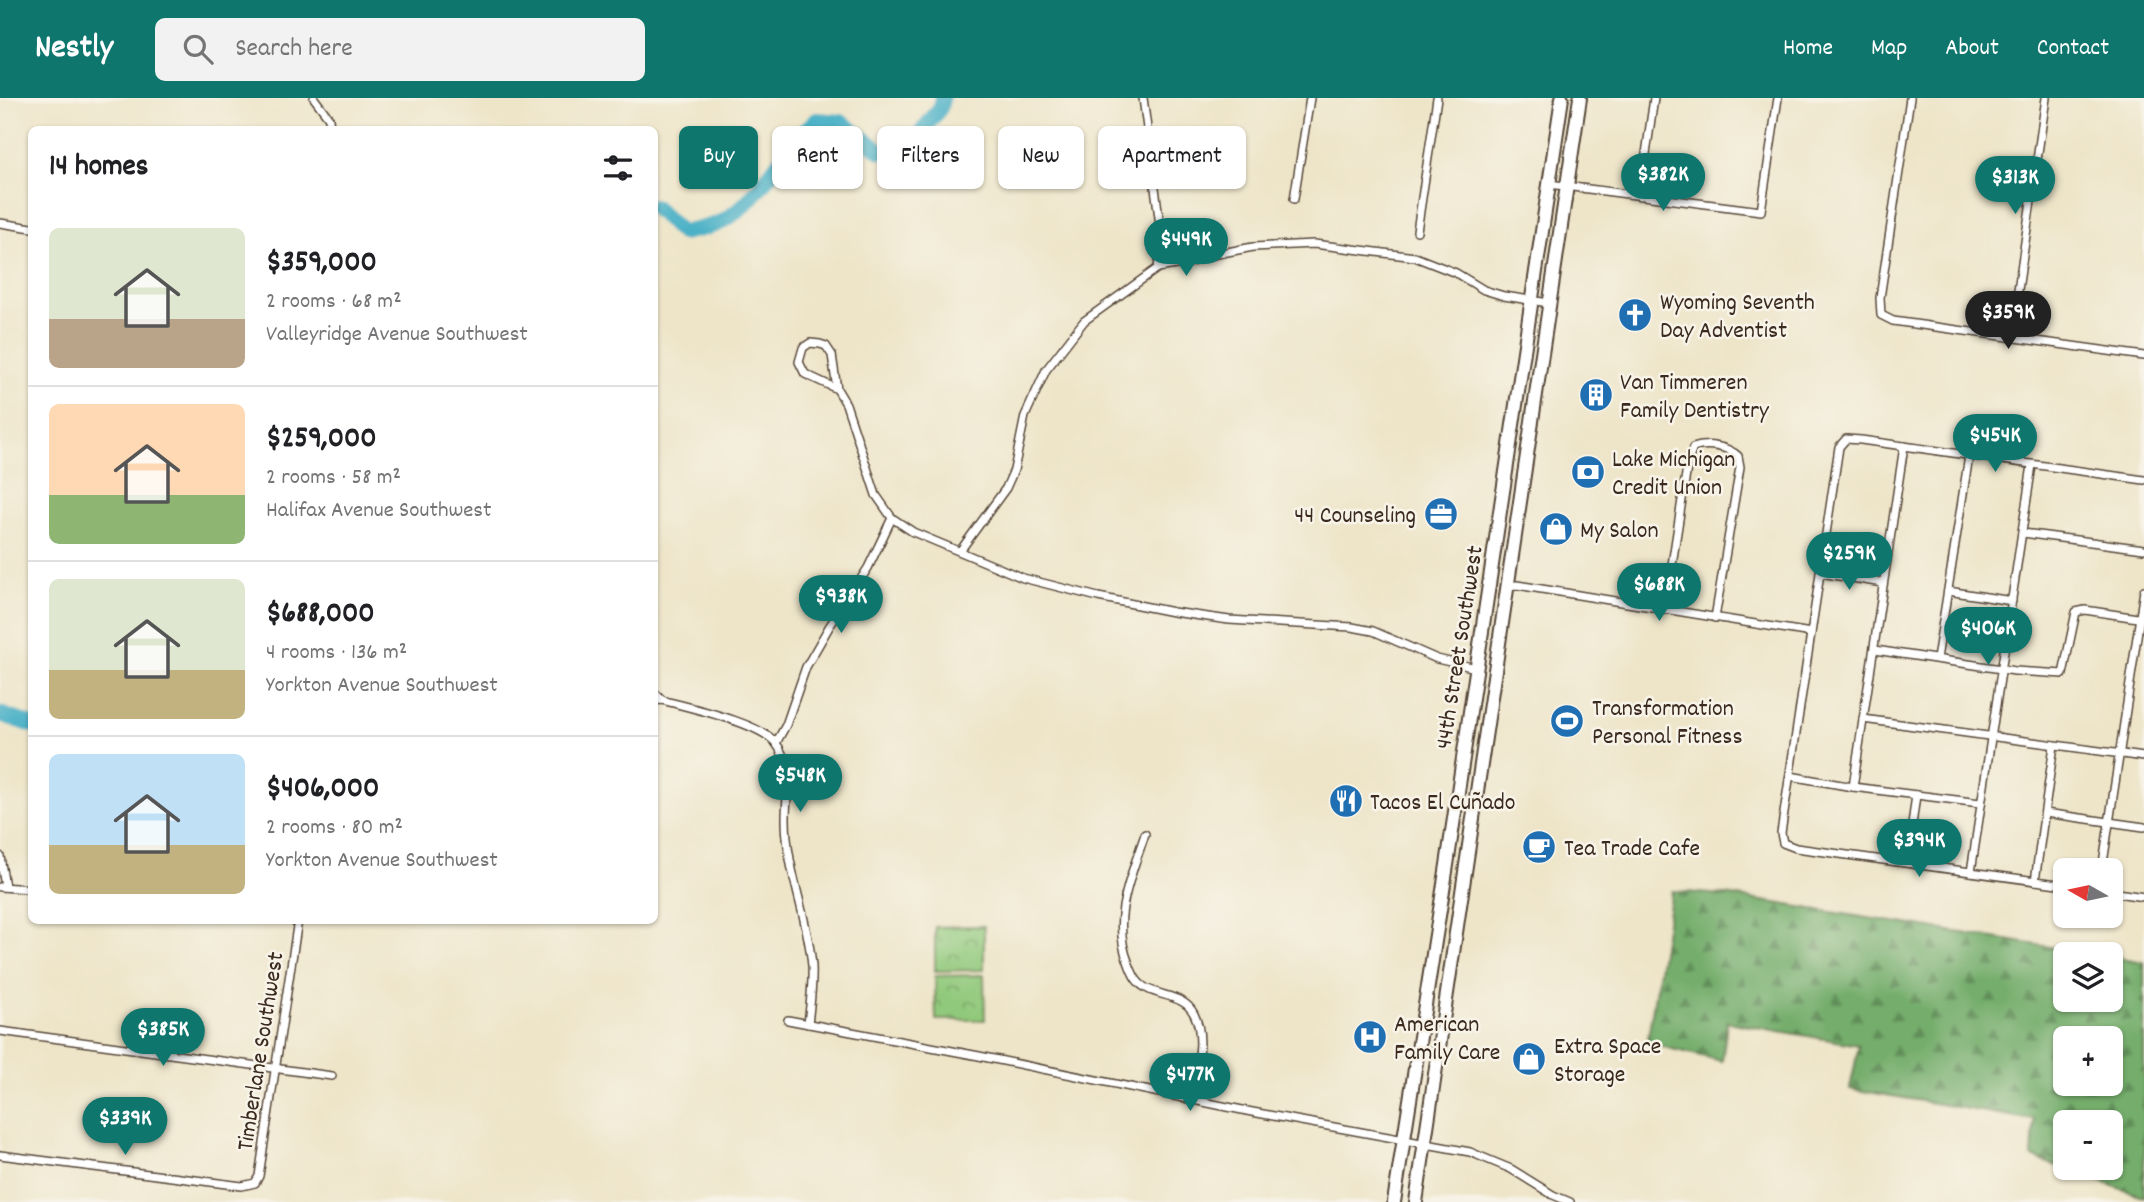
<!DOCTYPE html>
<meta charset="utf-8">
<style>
body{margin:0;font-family:Dekko,sans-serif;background:#f2f2f2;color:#202124;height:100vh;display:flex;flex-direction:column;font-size:26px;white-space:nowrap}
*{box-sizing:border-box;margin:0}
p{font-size:23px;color:#757577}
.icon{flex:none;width:38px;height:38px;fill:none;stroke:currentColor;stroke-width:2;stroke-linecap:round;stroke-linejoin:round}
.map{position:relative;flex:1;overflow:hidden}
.drawer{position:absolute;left:28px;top:28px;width:630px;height:798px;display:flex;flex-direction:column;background:#fff;border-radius:10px;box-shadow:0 2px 5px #0004}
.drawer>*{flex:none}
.banner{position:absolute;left:679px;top:28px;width:665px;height:63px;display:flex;gap:14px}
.needle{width:46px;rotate:279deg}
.fabs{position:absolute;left:2053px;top:760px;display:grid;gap:14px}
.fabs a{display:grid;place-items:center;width:70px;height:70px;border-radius:10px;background:#fff;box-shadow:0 2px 5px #0004;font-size:35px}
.price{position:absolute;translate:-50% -60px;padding:0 16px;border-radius:24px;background:#0f766e;color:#fff;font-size:23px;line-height:46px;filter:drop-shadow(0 2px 4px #0008)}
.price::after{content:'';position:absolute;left:50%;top:42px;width:21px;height:16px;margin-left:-10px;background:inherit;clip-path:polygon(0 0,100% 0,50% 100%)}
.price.current{background:#222;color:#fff}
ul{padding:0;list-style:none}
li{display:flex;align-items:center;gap:21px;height:175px;padding:0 21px}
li+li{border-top:2px solid #e0e0e0}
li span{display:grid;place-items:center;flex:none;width:196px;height:140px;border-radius:10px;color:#555}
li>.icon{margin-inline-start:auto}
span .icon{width:84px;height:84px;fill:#fffc;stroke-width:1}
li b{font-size:30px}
h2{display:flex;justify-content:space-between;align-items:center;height:84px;padding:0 21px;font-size:30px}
.chip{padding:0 24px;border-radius:10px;background:#fff;box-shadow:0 2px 5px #0004;font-size:24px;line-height:63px}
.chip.current{background:#0f766e;color:#fff}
header{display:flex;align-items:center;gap:42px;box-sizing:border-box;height:98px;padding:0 35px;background:#0f766e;color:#fff}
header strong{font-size:33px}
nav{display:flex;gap:38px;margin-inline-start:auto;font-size:24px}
.search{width:490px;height:63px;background:#f2f2f2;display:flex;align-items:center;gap:18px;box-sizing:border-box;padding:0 24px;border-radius:10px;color:#757577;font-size:26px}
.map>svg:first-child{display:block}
.forest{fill:url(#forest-firs);stroke:#586c45;stroke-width:2;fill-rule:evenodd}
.park{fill:url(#park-crowns);stroke:#667a4d;stroke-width:2}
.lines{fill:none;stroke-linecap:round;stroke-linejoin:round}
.river{stroke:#48b0c6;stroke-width:16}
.street-casing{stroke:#564638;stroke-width:10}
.primary-casing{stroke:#564638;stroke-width:16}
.street{stroke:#fff;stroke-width:7}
.primary{stroke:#fff;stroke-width:12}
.labels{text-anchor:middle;stroke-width:5;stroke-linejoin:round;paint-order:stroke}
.poi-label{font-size:24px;fill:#3b2a1e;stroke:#f7f3e8;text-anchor:start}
.street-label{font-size:24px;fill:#3b2a1e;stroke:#f7f3e8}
</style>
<header>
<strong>Nestly</strong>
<div class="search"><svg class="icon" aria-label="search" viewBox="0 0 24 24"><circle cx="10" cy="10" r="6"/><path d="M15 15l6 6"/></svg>Search here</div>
<nav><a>Home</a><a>Map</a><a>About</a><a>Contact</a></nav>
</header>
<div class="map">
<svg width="2144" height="1104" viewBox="0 0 2144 1104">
<defs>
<pattern id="forest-firs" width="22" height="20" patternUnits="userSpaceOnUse" patternTransform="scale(1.75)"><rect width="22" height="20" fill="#74ad6c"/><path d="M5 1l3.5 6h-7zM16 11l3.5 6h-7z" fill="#608d58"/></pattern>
<pattern id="park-crowns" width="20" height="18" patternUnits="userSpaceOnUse" patternTransform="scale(1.75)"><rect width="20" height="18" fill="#91c97c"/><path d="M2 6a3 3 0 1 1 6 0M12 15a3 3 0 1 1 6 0" fill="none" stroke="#78a365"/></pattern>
</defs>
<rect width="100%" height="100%" fill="#f7f3e8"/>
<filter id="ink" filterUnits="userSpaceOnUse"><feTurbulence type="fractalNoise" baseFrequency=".0143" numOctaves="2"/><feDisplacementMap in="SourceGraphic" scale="14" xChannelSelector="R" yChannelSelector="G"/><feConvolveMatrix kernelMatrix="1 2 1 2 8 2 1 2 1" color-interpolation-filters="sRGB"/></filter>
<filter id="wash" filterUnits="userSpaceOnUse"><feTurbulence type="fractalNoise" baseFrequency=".00686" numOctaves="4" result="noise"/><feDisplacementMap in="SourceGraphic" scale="28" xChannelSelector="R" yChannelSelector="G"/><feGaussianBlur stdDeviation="1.57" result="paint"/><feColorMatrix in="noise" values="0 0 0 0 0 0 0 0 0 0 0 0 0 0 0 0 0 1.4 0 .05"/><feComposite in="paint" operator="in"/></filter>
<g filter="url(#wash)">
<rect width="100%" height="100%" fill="#eee5c9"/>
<path class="forest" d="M1672 793 1725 797 2094 856H2065V901H2110L2111 858 2144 864V1099L2032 1059 2034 1022 1850 991 1859 947 1727 924 1722 963 1647 945ZM2065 940H2110V985H2065ZM2065 1024H2110V1069H2065Z"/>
<g class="park">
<path d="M984 828V872L935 873V829Z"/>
<path d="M984 877 985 922H936L935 878Z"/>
</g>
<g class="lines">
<g class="river">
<path d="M654 109 682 135C693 132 704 131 714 127 756 112 782 48 817 22L841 24 881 53H907L940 10 942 0"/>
<path d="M0 616 32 627"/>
</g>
</g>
</g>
<g filter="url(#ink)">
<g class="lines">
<g class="street-casing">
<g id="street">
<path d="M314 0 329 20 330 32"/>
<path d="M1143 0 1162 142 1158 170"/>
<path d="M1910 0 1880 200 1881 217 1893 223 2144 258"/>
<path d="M1549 86 1761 113 1778 0"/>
<path d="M1640 98 1654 0"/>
<path d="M1294 101 1310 0"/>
<path d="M0 125 32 130"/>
<path d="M1417 133 1437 0"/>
<path d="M2011 240 2046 0"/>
<path d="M837 291 805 276 799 264 803 250 810 245 820 246 826 248 832 257 837 291 846 306 876 397 892 420 913 434 1023 480 1098 499 1173 514 1229 522 1352 529 1373 533 1437 561 1476 570"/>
<path d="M2023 435 2144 451"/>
<path d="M960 453 1006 390 1014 372 1025 318 1046 272 1084 223 1158 170 1188 165 1212 157 1253 149 1314 146 1415 159 1456 175 1484 192 1504 198 1549 205"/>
<path d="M1820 475 1883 485"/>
<path d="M1507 488 1517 487 1811 535"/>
<path d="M1948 493 2012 503"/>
<path d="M1665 512 1688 363 1693 350C1707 345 1727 348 1738 358L1740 369 1715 520"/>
<path d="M1875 552 2015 573 2063 576 2076 514 2085 512 2144 521"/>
<path d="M1937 561 1969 358"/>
<path d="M654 594 662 602"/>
<path d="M654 603 662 602C690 610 757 624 775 644 793 666 786 696 786 721 786 772 808 818 812 868 813 887 810 907 808 926"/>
<path d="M1863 621 2144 659"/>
<path d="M776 645 786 627 806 569 829 529 868 470 892 420"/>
<path d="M1790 678 1853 689 1980 705"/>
<path d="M1853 689 1904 348"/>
<path d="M2045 715 2144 729"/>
<path d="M1145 736C1131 779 1110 821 1129 866 1133 877 1137 886 1148 891 1164 899 1185 898 1194 916 1207 941 1195 975 1191 1001"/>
<path d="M0 758 5 789"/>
<path d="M1907 765 1916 697"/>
<path d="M2102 772 2144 492"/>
<path d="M1971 774 2032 367"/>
<path d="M2035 783 2054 647"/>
<path d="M2065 787 1796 750 1783 745 1781 735 1839 349 1846 341 1861 342 2144 382"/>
<path d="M0 789 32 791"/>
<path d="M2110 794 2144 799"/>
<path d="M788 922 979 958 1252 1014 1470 1054 1511 1071 1553 1097 1570 1104"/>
<path d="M0 933 332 978"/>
<path d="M0 1057 242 1088 255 1085 259 1078 298 822"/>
</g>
</g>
<g class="primary-casing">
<g id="primary">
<path d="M1394 1104 1447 767 1562 0"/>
<path d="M1416 1104 1580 0"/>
</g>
</g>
<use href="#street" class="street"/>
<use href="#primary" class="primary"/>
</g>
</g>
<defs>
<g id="church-disc" transform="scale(1.75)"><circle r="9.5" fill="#1f6fb2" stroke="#f7f3e8"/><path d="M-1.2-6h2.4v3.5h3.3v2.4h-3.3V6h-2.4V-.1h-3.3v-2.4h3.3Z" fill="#fff"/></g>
<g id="building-disc" transform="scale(1.75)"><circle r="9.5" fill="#1f6fb2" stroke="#f7f3e8"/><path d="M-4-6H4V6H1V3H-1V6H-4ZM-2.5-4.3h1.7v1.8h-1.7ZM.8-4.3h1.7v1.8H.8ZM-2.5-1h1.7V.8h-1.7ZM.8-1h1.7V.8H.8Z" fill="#fff"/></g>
<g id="bank-disc" transform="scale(1.75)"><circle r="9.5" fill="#1f6fb2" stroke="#f7f3e8"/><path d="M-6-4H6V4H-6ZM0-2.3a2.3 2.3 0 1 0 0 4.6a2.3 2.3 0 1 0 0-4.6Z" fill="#fff"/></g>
<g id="office-disc" transform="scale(1.75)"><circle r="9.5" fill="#1f6fb2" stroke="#f7f3e8"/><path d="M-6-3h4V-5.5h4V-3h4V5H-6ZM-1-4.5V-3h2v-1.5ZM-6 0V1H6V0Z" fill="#fff"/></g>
<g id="shop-disc" transform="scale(1.75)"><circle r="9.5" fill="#1f6fb2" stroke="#f7f3e8"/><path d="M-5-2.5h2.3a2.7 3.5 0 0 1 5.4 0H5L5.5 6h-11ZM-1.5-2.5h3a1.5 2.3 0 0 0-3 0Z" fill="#fff"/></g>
<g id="stadium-disc" transform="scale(1.75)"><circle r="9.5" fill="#1f6fb2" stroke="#f7f3e8"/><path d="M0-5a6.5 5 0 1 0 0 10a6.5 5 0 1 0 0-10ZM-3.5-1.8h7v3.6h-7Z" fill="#fff"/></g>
<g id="restaurant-disc" transform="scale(1.75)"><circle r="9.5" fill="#1f6fb2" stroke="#f7f3e8"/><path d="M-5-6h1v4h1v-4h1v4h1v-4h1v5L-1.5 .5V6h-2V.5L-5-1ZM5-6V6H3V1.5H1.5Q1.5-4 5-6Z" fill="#fff"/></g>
<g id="cafe-disc" transform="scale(1.75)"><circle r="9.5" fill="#1f6fb2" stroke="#f7f3e8"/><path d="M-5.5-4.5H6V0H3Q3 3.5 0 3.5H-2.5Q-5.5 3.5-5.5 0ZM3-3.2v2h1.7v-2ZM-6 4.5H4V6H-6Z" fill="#fff"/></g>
<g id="hospital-disc" transform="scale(1.75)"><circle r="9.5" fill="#1f6fb2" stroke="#f7f3e8"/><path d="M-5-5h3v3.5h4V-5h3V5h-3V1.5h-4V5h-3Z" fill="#fff"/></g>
</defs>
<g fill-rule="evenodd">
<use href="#church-disc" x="1635" y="217"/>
<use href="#building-disc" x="1596" y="297"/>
<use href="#bank-disc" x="1588" y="374"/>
<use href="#office-disc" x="1441" y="416"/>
<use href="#shop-disc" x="1556" y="431"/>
<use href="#stadium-disc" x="1567" y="623"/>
<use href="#restaurant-disc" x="1346" y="703"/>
<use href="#cafe-disc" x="1539" y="749"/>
<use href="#hospital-disc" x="1370" y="939"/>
<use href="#shop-disc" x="1529" y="961"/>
</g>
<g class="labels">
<g class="poi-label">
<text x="1660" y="211">Wyoming Seventh<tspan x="1660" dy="28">Day Adventist</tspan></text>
<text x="1620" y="291">Van Timmeren<tspan x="1620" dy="28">Family Dentistry</tspan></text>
<text x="1612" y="368">Lake Michigan<tspan x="1612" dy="28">Credit Union</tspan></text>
<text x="1416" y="424" text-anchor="end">44 Counseling</text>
<text x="1580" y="439">My Salon</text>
<text x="1592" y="617">Transformation<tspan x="1592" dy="28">Personal Fitness</tspan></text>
<text x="1370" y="711">Tacos El Cuñado</text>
<text x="1564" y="757">Tea Trade Cafe</text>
<text x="1394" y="933">American<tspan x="1394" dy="28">Family Care</tspan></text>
<text x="1554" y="955">Extra Space<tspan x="1554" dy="28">Storage</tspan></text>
</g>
<g class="street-label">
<text transform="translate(1458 549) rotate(-81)" y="8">44th Street Southwest</text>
<text transform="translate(259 953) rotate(-81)" y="8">Timberlane Southwest</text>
</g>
</g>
</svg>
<div class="fabs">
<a><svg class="needle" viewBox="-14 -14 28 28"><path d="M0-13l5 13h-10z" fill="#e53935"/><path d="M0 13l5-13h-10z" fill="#757577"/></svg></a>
<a><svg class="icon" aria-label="layers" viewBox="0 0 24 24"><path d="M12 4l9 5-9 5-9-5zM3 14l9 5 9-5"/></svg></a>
<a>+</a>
<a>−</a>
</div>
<b class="price" style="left:1663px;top:115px">$382K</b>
<b class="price" style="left:2015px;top:118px">$313K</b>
<b class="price" style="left:1186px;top:180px">$449K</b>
<b class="price current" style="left:2008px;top:253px">$359K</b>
<b class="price" style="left:1995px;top:376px">$454K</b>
<b class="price" style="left:1849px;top:494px">$259K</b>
<b class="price" style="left:1659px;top:525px">$688K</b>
<b class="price" style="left:841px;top:537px">$938K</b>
<b class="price" style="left:1988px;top:569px">$406K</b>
<b class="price" style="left:800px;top:716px">$548K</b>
<b class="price" style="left:1919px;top:781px">$394K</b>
<b class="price" style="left:163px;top:970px">$385K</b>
<b class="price" style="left:1190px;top:1015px">$477K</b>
<b class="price" style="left:125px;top:1059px">$339K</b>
<div class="banner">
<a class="chip current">Buy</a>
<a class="chip">Rent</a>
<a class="chip">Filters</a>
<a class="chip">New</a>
<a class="chip">Apartment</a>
</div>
<section class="drawer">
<h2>14 homes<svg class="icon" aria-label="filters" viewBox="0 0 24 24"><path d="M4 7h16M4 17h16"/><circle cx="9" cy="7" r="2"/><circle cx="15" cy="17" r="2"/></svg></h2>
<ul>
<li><span style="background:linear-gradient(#dfe7d0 65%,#b9a48a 0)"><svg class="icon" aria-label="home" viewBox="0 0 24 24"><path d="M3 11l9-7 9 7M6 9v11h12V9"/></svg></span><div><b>$359,000</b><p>2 rooms · 68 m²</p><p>Valleyridge Avenue Southwest</p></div></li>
<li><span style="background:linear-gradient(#ffd9b3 65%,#8fb573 0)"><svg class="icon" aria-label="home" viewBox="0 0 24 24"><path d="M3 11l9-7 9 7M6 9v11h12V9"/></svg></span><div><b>$259,000</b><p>2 rooms · 58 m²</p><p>Halifax Avenue Southwest</p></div></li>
<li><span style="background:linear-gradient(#dfe7d0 65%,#c2b280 0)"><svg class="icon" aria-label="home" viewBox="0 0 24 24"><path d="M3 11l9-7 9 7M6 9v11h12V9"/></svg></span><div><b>$688,000</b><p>4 rooms · 136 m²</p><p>Yorkton Avenue Southwest</p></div></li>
<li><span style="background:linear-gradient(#bfe0f5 65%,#c2b280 0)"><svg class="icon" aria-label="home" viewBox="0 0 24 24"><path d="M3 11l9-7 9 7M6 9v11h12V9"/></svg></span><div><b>$406,000</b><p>2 rooms · 80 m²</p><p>Yorkton Avenue Southwest</p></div></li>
</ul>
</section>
</div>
